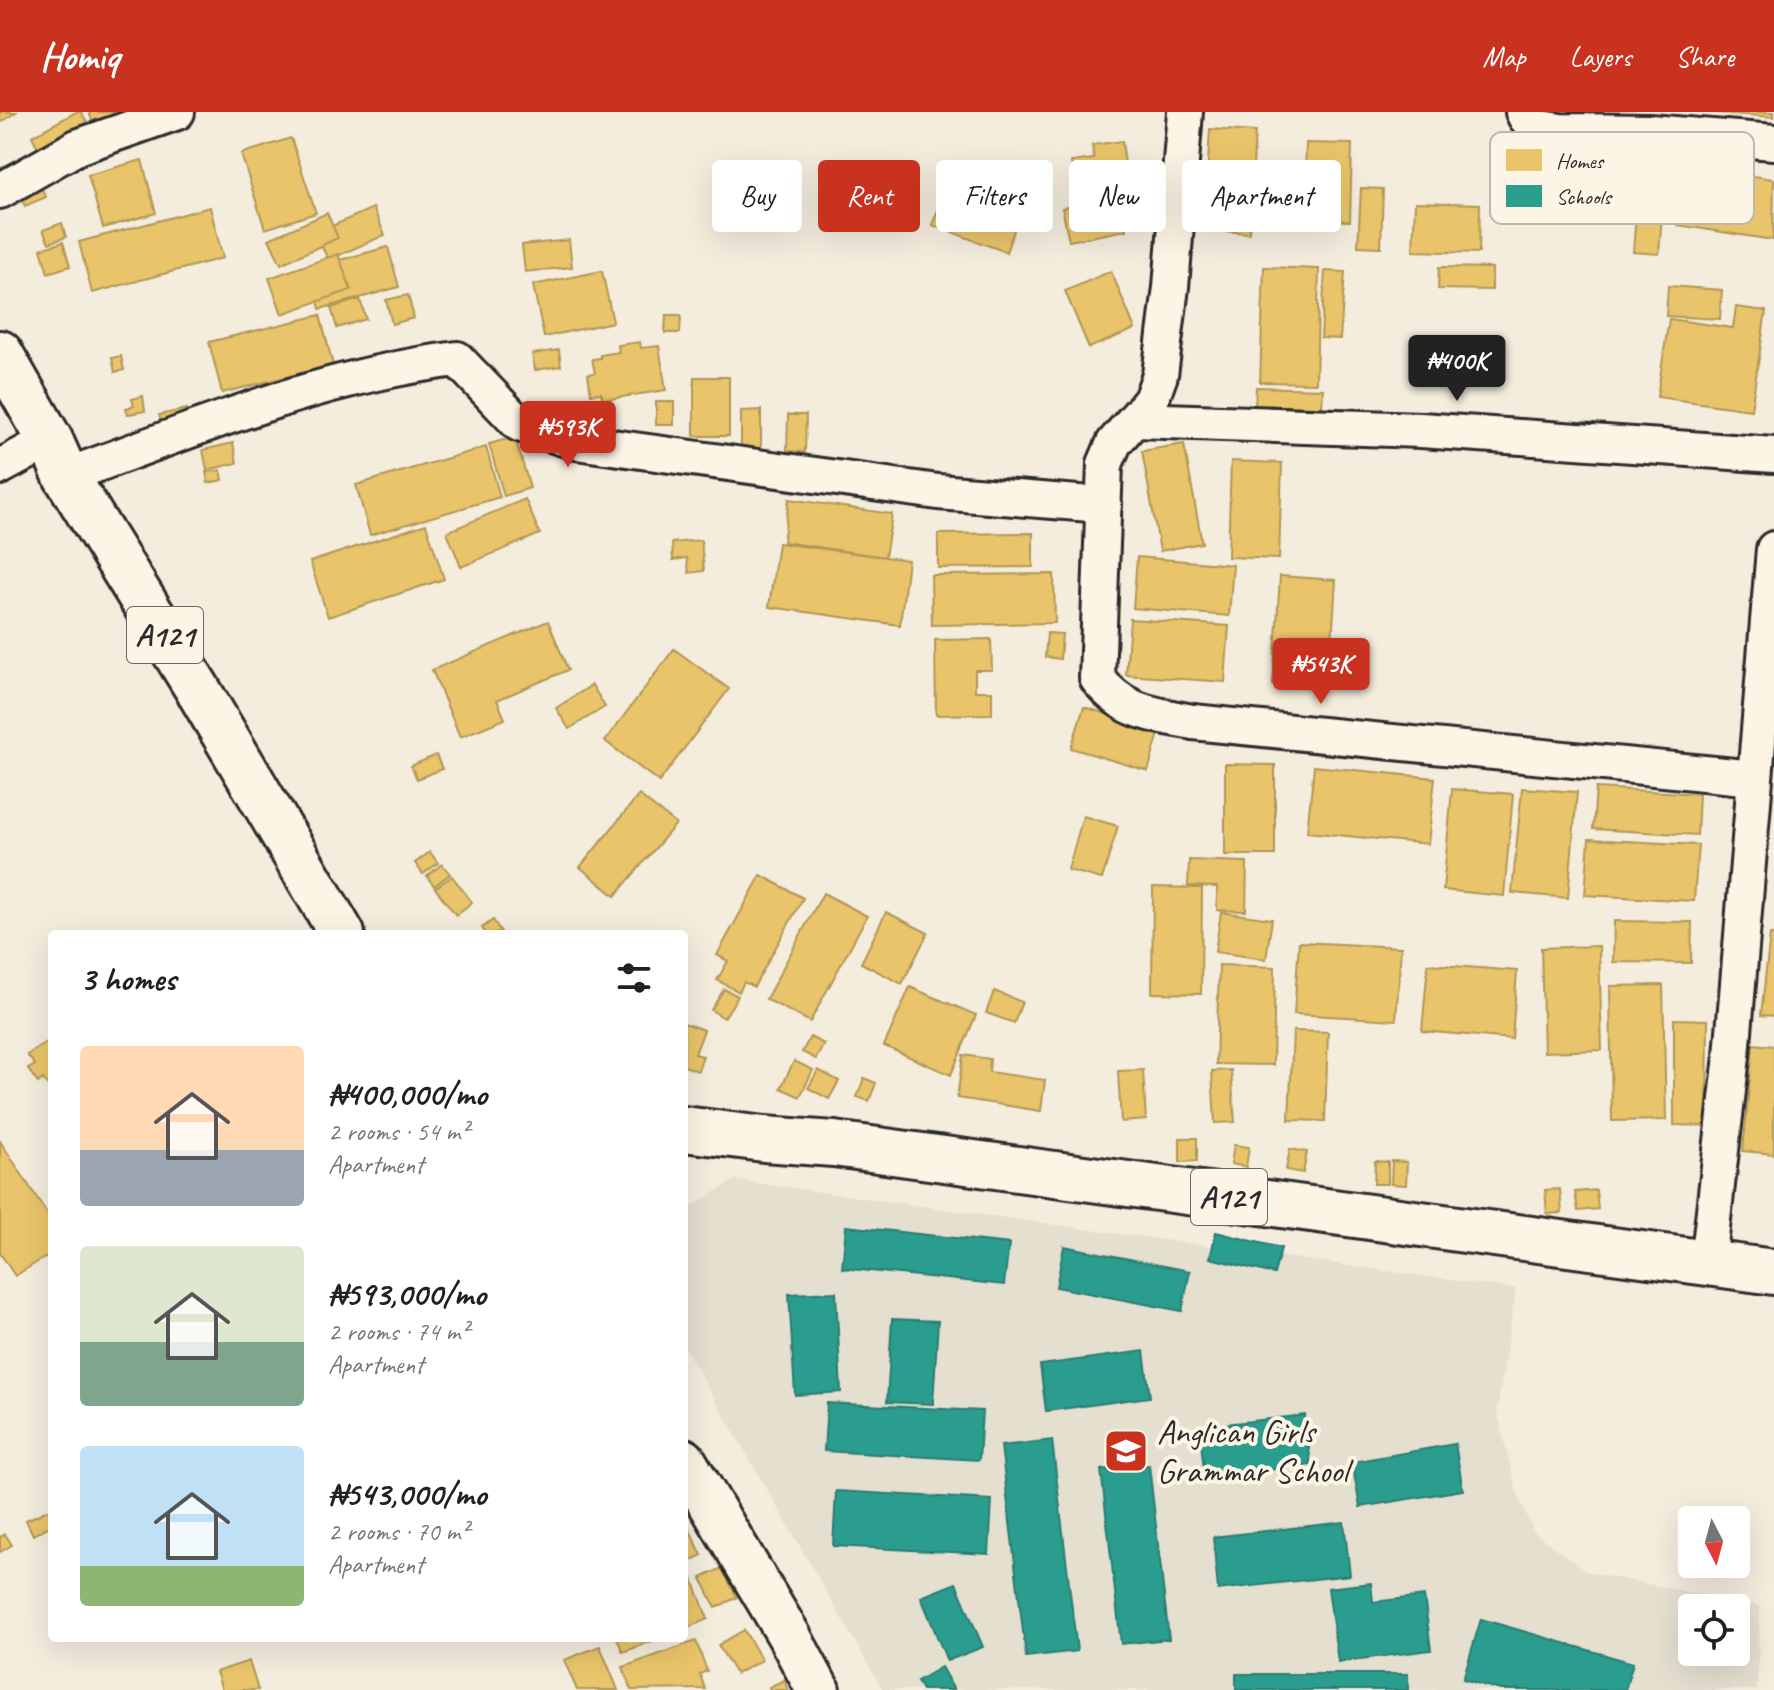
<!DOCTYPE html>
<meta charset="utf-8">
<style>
body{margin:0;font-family:Caveat,sans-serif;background:#f2f2f2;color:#202124;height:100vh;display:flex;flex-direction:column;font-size:30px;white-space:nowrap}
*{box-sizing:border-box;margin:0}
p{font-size:26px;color:#757577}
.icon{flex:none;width:44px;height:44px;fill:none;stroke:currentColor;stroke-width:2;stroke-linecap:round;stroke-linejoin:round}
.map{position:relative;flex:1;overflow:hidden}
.drawer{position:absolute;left:48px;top:818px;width:640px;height:712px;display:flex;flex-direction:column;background:#fff;border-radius:8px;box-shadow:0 8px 32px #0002}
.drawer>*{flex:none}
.hud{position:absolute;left:712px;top:48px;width:760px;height:72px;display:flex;gap:16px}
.needle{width:52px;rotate:174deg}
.buttons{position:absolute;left:1678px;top:1394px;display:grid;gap:16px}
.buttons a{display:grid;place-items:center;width:72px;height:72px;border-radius:8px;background:#fff;box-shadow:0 8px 32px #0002;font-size:40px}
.price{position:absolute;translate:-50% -68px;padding:0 18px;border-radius:8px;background:#c8321e;color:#fff;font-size:26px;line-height:52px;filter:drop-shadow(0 2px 4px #0008)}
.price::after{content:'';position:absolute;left:50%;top:48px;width:24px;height:18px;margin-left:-12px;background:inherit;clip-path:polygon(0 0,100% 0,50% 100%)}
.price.active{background:#222;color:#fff}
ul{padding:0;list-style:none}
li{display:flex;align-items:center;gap:24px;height:200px;padding:0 32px}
li span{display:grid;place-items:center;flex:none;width:224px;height:160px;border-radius:8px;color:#555}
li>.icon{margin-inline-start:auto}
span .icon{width:96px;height:96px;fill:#fffc;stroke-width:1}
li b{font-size:34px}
h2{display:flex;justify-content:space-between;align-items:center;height:96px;padding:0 32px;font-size:34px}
.pill{padding:0 28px;border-radius:8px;background:#fff;box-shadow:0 8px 32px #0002;font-size:28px;line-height:72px}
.pill.active{background:#c8321e;color:#fff}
header{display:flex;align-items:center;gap:48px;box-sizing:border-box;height:112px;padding:0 40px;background:#c8321e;color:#fff}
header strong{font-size:38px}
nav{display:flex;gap:44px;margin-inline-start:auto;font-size:28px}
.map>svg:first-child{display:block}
.built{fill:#e5dfd0;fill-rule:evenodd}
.homes{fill:#e9c46a;stroke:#b09657;stroke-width:2}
.schools{fill:#2a9d8f;stroke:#2a7b71;stroke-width:2}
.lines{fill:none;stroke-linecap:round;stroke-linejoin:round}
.minor-casing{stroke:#2b2b2b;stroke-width:40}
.tertiary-casing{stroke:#2b2b2b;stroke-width:48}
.primary-casing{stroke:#2b2b2b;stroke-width:50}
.minor{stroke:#fcf5e5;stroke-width:34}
.tertiary{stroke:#fcf5e5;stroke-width:42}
.primary{stroke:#fcf5e5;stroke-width:44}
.labels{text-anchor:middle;stroke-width:8;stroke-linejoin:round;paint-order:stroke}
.shield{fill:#fcf5e5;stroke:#6a6863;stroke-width:2}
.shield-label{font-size:32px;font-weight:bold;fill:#2b2b2b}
.poi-label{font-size:34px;fill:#2b2b2b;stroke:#fcf5e5;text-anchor:start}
.key{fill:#fcf5e5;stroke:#bdb8ad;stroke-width:2}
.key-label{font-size:22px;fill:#2b2b2b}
</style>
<header>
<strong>Homiq</strong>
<nav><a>Map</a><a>Layers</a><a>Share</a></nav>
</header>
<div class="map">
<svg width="1774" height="1578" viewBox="0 0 1774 1578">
<rect width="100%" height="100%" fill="#f4edde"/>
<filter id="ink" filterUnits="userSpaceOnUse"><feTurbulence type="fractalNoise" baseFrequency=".0125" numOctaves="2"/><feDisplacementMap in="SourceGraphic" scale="16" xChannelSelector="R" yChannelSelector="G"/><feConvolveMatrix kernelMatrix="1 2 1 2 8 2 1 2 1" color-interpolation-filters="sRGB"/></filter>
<g filter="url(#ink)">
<path class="built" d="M735 1068 1516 1177 1497 1298 1517 1381 1534 1420 1587 1460 1760 1494 1757 1578H883L684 1234V1099ZM1692 1496H1736V1540H1692Z"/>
<g class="homes">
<path d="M0 0H16L0 11Z"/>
<path d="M76 0H81L91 17 42 44 32 24Z"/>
<path d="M89 0H146L96 20Z"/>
<path d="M1700 0H1774V5Z"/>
<path d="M1210 17 1255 20 1249 121 1204 118Z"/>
<path d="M291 26 316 101 265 117 241 42Z"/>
<path d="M1122 29 1128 75 1098 79 1096 67 1074 70 1071 50 1094 47 1092 33Z"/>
<path d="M1306 31 1352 32 1350 109 1313 108 1314 94H1304Z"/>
<path d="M142 48 156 101 103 116 88 63Z"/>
<path d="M1640 49 1666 51 1659 142 1633 140Z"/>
<path d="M1686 54 1774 67 1773 128 1677 113Z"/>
<path d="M38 69 46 85 25 94 17 79Z"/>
<path d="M1361 76 1383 77 1381 135 1358 134Z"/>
<path d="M944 83 1017 110 1006 140 932 113Z"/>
<path d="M1119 84 1126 118 1069 129 1062 96Z"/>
<path d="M1415 90 1480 92 1479 141 1413 139Z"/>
<path d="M210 95 223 146 92 181 79 130Z"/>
<path d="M373 96 385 123 328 148 316 121Z"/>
<path d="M327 101 338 126 281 152 269 127Z"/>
<path d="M62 111 66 125 49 131 43 118Z"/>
<path d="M569 128 572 155 525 160 522 133Z"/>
<path d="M63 130 70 154 48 161 41 137Z"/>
<path d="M388 135 399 175 320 197 310 156Z"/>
<path d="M338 142 351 178 282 202 269 166Z"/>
<path d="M1264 155 1319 157 1316 271 1260 270Z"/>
<path d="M1439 155 1492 156V178L1438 177Z"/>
<path d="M602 159 613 210 544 225 533 173Z"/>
<path d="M1111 159 1135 217 1089 236 1065 179Z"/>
<path d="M1325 159 1345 160 1340 227 1321 226Z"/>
<path d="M1668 174 1722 178 1720 207 1666 204Z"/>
<path d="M408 183 414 206 392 212 386 188Z"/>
<path d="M360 187 366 207 337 216 331 196Z"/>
<path d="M1736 195 1766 199 1751 298 1657 285 1669 207 1733 216Z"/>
<path d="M320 203 333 253 222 281 209 230Z"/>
<path d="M666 203H681L680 221H665Z"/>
<path d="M640 230 641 236 659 234 666 278 603 288 601 281 591 282 588 262 595 261 592 247 600 246V243L619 240 618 233Z"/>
<path d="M559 238 561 254 535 258 532 242Z"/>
<path d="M121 244 124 258 115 260 112 246Z"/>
<rect x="694" y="265" width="35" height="59"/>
<path d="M1256 275 1323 277 1322 296 1255 294Z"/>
<path d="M143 284 145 299 128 302 126 296 134 294 132 287Z"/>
<rect x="656" y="290" width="18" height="23"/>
<path d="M187 297 189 307 162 313 159 303Z"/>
<path d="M761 298V344H741V299Z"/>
<path d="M788 303H806L805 340 787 339Z"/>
<path d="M515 325 530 376 504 384 489 332Z"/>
<path d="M233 331 237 351 207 358 203 338Z"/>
<path d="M1184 332 1202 431 1160 439 1142 339Z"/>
<path d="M486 335 500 385 370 423 356 373Z"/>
<path d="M1231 349 1282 351 1279 447 1228 445Z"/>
<path d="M221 358 223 368 208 371 206 360Z"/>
<path d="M525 387 540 422 461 455 447 420Z"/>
<path d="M789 387 892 402 885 445 783 430Z"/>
<path d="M426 412 444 467 328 505 310 450Z"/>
<path d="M1033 421V455L938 456V422Z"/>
<path d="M701 428 704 459 689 461 687 446 673 448 672 431Z"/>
<path d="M778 431 908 448 900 513 769 495Z"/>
<path d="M1137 445 1233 453 1229 504 1133 496Z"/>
<path d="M1054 462 1055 511 932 513 931 463Z"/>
<path d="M1280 464 1336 468 1329 576 1273 573Z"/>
<path d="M1130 507 1229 514 1225 570 1126 563Z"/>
<path d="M548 509 568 558 497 588 505 607 460 625 432 558Z"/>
<path d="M1047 521 1062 522 1060 547 1045 545Z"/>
<path d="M991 527 992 558H975V579H992V602L936 603 935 528Z"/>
<path d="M674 537 729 577 659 670 605 629Z"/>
<path d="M592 573 605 595 569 617 556 596Z"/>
<path d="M1084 595 1160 618 1148 659 1071 636Z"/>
<path d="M436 643 442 657 417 667 411 654Z"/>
<path d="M1225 652 1275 653V743H1225Z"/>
<path d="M1314 654 1435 666 1428 732 1307 720Z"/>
<path d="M1522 676 1577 680 1568 786 1512 781Z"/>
<path d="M1596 676 1699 682 1697 723 1593 717Z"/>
<path d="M1452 677 1513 682 1504 784 1443 778Z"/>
<path d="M639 683 676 712 615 784 580 755Z"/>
<path d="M1083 704 1118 714 1102 767 1068 758Z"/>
<path d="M1589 727 1698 733 1694 789 1585 783Z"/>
<path d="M430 740 438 751 423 762 415 751Z"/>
<path d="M1189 748 1247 750 1246 799 1217 798V775L1188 774Z"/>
<path d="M442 752 450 762 434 774 427 764Z"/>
<path d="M761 763 803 786 754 875 744 870 739 880 717 868 728 849 717 843Z"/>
<path d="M452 764 472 790 456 803 435 776Z"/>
<path d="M1153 775 1202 776 1201 882 1152 881Z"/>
<path d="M823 781 867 804 810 910 766 887Z"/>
<path d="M886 800 928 821 902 872 861 851Z"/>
<path d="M1221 800 1272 807 1266 847 1215 840Z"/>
<path d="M493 808 501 820 486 822 482 816Z"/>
<path d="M1614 809 1692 810 1691 851 1613 850Z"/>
<path d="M1770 823H1774V904L1761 903Z"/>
<path d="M1299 830 1401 835 1396 908 1294 902Z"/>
<path d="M1599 834 1602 938 1544 940 1541 836Z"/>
<path d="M1428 852 1517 859 1512 927 1422 919Z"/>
<path d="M1219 853 1275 855 1273 953 1216 952Z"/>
<path d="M1663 873 1666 1008 1612 1009 1610 874Z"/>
<path d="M910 875 976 903 951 963 884 934Z"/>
<path d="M724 877 738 884 724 906 711 898Z"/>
<path d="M994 879 1022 890 1014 911 986 901Z"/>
<path d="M1674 907 1708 908 1707 1014 1674 1013Z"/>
<path d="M684 911 704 918 695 942 703 944 698 959 684 954Z"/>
<path d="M1293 919 1328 920 1325 1009 1289 1008Z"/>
<path d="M810 925 824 932 816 947 802 940Z"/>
<path d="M52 927V979L43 967 38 971 28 957 35 953 27 943Z"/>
<path d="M1753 932 1774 934V1042L1743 1039Z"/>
<path d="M963 943 990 947 989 960 1045 968 1041 999 957 986Z"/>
<path d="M794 949 813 958 800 985 781 976Z"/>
<path d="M818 958 839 969 829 987 808 976Z"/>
<path d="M1143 958 1146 1008 1121 1010 1118 959Z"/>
<path d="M1231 958 1235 1010 1215 1011 1212 959Z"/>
<path d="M864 966 876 971 869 989 857 985Z"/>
<path d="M1180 1026H1197V1049L1180 1050Z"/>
<path d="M0 1029 52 1109V1141L15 1164 0 1141Z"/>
<path d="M1234 1033 1249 1035 1246 1055 1231 1052Z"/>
<path d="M1290 1037 1307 1040 1303 1061 1286 1058Z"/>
<path d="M1375 1049 1388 1050V1072H1374Z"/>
<path d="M1392 1049 1407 1050 1406 1073 1391 1072Z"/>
<path d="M1560 1077 1562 1101 1547 1102 1545 1078Z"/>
<path d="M1596 1078 1598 1097 1578 1099 1575 1080Z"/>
<path d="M52 1396V1413L33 1423 26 1408Z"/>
<path d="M684 1406 702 1443 684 1452Z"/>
<path d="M5 1422 12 1433 0 1440V1425Z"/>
<path d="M688 1455 708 1507 684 1517V1457Z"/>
<path d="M722 1456 737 1485 716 1496 701 1466Z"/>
<path d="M744 1518 762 1548 736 1562 718 1533Z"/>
<path d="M617 1526H660L623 1540Z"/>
<path d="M696 1529 707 1559 700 1562 705 1577 631 1578 623 1555Z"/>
<path d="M600 1534 618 1578H577L564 1548Z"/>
<path d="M249 1549 258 1578H222L216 1560Z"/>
<path d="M784 1568 788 1578H770L769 1575Z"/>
</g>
<g class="schools">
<path d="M846 1114 1009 1132 1004 1173 842 1156Z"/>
<path d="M1216 1120 1281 1136 1274 1162 1210 1146Z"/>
<path d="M1064 1134 1190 1159 1182 1199 1056 1175Z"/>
<path d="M836 1180 841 1280 795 1283 789 1182Z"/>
<path d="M892 1207 938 1209 933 1292 887 1290Z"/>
<path d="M1144 1239 1150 1285 1046 1299 1040 1253Z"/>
<path d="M827 1291 982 1299 979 1348 824 1339Z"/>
<path d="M1305 1303 1311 1353 1205 1365 1199 1315Z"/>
<path d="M1052 1328 1077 1539 1026 1545 1001 1334Z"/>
<path d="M1455 1332 1463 1378 1360 1395 1352 1350Z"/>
<path d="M1149 1353 1169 1527 1121 1532 1101 1358Z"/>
<path d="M836 1379 992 1388 989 1442 833 1434Z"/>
<path d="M1344 1410 1350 1463 1218 1478 1213 1425Z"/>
<path d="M956 1471 983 1535 947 1549 921 1485Z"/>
<path d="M1371 1471 1373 1490 1424 1484 1431 1538 1338 1550 1328 1476Z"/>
<path d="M1481 1507 1633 1551 1625 1578H1500L1463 1567Z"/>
<path d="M941 1555 954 1578H922L917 1569Z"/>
<rect x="1236" y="1562" width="172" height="16"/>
</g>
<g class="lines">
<g class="minor-casing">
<g id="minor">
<path d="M1185 0 1171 175 1160 263 1151 288 1114 331 1105 352 1097 566C1124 601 1152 602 1193 610L1754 666"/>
<path d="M1523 0 1527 8 1535 15 1560 19 1650 20 1774 30"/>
<path d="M0 79 77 35 177 0"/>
<path d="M1136 308 1421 318 1774 343"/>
<path d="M0 355 50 328"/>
<path d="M66 364C194 317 321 264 457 247L519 312 576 330 938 380 1104 393"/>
<path d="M1708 1150 1732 944 1774 437"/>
</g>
</g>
<g class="tertiary-casing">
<path id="tertiary" d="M684 1348 788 1522 818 1578"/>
</g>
<g class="primary-casing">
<g id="primary">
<path d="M0 241 50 328 66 364 197 576 342 822"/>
<path d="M684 1017 764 1027 834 1032 1774 1160"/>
</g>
</g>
<use href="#minor" class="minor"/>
<use href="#tertiary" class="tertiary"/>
<use href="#primary" class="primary"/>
</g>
</g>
<defs>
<g id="school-square" transform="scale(2.3)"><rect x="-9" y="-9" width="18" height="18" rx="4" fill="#c8321e" stroke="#fcf5e5"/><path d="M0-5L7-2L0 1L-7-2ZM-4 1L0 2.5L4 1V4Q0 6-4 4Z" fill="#fff"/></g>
</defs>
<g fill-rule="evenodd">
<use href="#school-square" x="1126" y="1339"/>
</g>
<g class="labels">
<g class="shield">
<rect x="127" y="495" width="76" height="56" rx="6"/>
<rect x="1191" y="1057" width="76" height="56" rx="6"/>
</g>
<g class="shield-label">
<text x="165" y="534">A121</text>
<text x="1229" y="1096">A121</text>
</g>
<g class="poi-label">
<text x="1157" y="1331">Anglican Girls<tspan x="1157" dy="39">Grammar School</tspan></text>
</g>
</g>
<rect x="1490" y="20" width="264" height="92" rx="12" class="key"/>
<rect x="1506" y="37" width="36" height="22" fill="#e9c46a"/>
<rect x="1506" y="73" width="36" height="22" fill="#2a9d8f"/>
<g class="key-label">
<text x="1556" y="56">Homes</text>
<text x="1556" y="92">Schools</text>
</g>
</svg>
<div class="buttons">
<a><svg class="needle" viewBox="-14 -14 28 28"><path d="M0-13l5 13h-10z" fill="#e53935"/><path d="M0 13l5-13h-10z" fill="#757577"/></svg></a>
<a><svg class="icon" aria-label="locate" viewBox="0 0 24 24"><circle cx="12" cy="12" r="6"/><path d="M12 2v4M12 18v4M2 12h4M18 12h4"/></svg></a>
</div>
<b class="price active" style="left:1457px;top:291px">₦400K</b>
<b class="price" style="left:568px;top:357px">₦593K</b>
<b class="price" style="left:1321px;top:594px">₦543K</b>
<div class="hud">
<a class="pill">Buy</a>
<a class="pill active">Rent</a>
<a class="pill">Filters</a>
<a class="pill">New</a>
<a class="pill">Apartment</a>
</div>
<section class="drawer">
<h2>3 homes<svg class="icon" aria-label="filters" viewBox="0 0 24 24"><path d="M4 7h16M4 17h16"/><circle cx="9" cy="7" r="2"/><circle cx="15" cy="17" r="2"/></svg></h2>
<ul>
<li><span style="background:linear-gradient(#ffd9b3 65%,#9aa5b1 0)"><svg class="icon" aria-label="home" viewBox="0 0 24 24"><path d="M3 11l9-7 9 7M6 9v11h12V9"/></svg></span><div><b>₦400,000/mo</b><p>2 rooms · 54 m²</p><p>Apartment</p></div></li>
<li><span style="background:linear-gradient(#dfe7d0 60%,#7fa58c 0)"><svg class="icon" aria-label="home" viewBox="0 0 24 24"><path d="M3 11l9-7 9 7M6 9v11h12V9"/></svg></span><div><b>₦593,000/mo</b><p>2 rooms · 74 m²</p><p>Apartment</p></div></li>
<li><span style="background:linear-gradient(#bfe0f5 75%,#8fb573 0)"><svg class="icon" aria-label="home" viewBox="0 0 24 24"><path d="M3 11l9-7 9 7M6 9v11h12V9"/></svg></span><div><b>₦543,000/mo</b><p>2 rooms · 70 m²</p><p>Apartment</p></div></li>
</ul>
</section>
</div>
